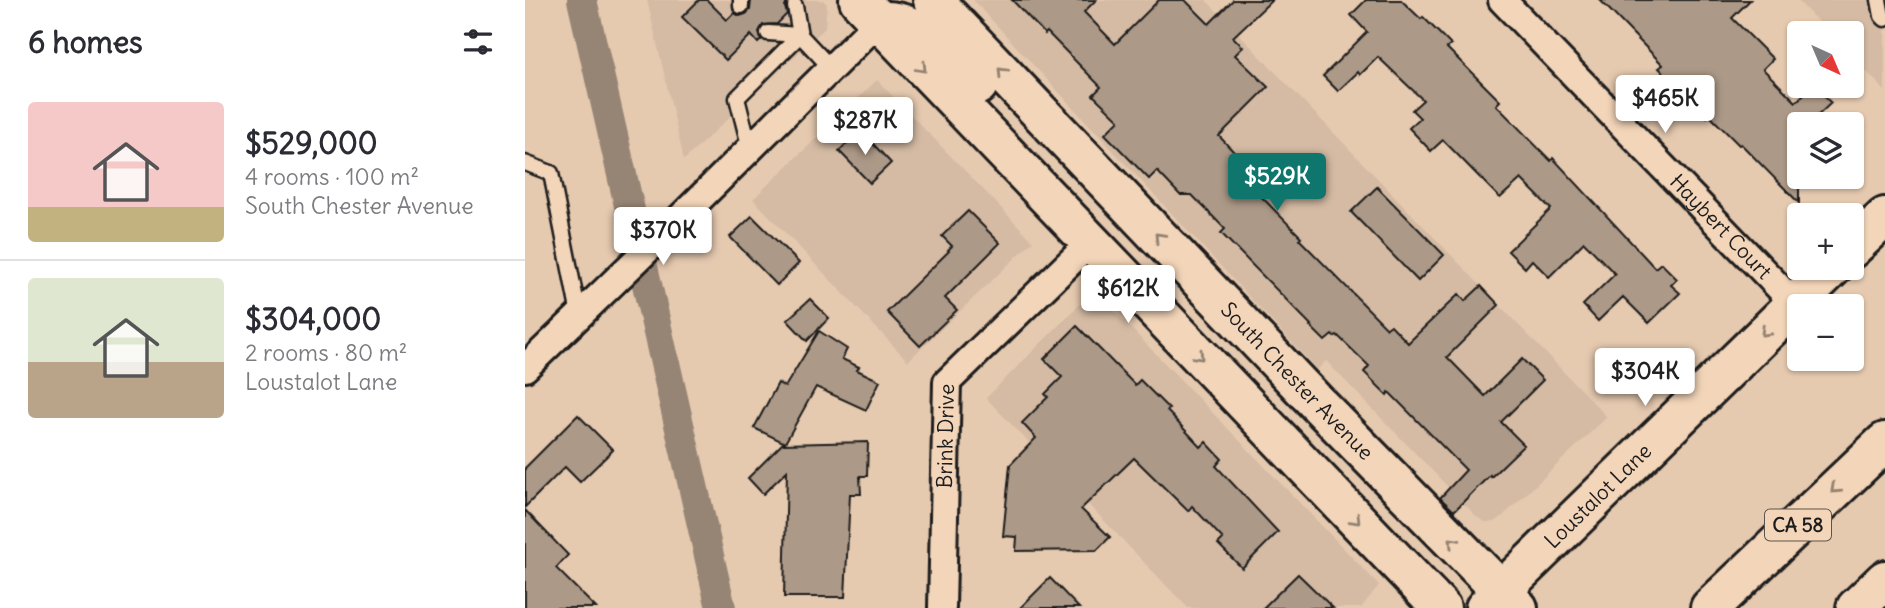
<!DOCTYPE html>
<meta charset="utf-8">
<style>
body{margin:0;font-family:Delius,sans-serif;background:#f2f2f3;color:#2b2b33;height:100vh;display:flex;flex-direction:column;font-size:26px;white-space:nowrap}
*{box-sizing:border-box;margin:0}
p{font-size:23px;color:#7c7c81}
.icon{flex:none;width:38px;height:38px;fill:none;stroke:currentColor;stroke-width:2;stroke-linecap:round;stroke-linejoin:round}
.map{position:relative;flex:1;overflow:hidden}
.side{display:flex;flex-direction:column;background:#fff;width:525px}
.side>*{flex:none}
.needle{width:46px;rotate:136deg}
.fabs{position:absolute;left:1262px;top:21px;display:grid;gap:14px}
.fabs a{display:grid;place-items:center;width:77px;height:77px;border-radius:7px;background:#fff;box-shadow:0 2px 5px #0004;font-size:35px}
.price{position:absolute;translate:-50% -60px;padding:0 16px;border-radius:7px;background:#fff;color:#222;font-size:23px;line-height:46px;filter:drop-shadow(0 2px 4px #0008)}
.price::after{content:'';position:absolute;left:50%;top:42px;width:21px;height:16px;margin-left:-10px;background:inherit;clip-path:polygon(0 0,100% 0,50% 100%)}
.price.selected{background:#0f766e;color:#fff}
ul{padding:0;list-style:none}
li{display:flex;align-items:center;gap:21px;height:175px;padding:0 28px}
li+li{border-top:2px solid #e1e1e2}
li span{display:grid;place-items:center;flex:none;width:196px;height:140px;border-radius:7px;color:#555}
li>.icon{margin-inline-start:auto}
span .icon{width:84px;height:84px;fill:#fffc;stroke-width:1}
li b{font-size:30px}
h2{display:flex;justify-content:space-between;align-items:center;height:84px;padding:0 28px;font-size:30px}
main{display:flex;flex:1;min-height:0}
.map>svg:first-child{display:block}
.built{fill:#d5bba4}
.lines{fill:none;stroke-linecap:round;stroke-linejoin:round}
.canal{stroke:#968575;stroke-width:30}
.building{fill:#ad9987;stroke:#1c1c1c;stroke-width:2}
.lane-casing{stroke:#1c1c1c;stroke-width:19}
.street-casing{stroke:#1c1c1c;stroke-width:32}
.secondary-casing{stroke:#1c1c1c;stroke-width:44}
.highway-casing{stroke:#1c1c1c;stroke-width:44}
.lane{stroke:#f3d5b9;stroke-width:14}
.street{stroke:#f3d5b9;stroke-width:26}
.secondary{stroke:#f3d5b9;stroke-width:38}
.highway{stroke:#f3d5b9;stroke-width:38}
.oneway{stroke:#928272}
.labels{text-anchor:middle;stroke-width:6;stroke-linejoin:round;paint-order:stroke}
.shield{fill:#f3d5b9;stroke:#5c544b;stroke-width:2}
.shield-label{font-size:19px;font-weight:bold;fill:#1c1c1c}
.street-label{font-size:21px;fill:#1c1c1c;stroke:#f3d5b9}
</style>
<main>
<section class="side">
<h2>6 homes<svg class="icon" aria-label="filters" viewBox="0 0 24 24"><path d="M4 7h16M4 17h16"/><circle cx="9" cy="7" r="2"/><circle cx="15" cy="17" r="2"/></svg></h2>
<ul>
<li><span style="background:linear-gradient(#f6c9c9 75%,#c2b280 0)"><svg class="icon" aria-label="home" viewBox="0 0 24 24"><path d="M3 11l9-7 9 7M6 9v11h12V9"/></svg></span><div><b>$529,000</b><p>4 rooms · 100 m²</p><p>South Chester Avenue</p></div></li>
<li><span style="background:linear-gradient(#dfe7d0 60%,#b9a48a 0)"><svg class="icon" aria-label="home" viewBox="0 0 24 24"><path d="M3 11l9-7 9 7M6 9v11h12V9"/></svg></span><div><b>$304,000</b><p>2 rooms · 80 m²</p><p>Loustalot Lane</p></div></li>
</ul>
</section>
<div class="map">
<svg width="1360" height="608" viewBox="0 0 1360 608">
<rect width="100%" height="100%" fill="#e6cab0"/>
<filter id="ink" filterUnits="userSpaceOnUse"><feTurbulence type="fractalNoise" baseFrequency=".0143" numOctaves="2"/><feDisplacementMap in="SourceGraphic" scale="14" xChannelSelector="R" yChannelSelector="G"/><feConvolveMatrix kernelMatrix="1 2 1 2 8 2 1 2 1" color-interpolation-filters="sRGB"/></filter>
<g filter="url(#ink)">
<g class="built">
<path d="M122 0H298L302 4 300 28 159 160Z"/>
<path d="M448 0H681L1082 417 977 517 969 522H960L952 517 801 361 792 370Z"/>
<path d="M1272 0H1360V91L1327 56 1326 33H1304Z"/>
<path d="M352 80 508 241 383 361 228 199Z"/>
<path d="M569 290 854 585 836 608H663L461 398Z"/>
</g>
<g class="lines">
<path class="canal" d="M57 0 196 608"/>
</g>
<g class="building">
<path d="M174 0H182L202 20 209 13 215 16 221 14 225 10 226 0H263L260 7 262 14 252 24 238 25 234 32 236 40 233 43 226 35 201 60 157 17Z"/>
<path d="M487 0H571L559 12 590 44 634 0H660L684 24 708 0H747L708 37 718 47 710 55 743 87 694 136 725 169 717 177 776 237 774 239 862 328 866 325 883 343 934 294 940 301 956 286 974 305 922 357 960 396 997 359 1018 380 976 422 999 445 966 477 965 475 929 511 915 498 941 470 864 392 862 395 839 372 844 366 812 335 809 337 807 335 800 341 785 326 786 325 696 233 700 229 667 195H655L632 171 624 179 580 134 594 120 568 95 576 87 522 32 520 34Z"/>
<path d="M841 0H876L896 19 898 17 926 45 922 48 975 101 971 105 1026 161 1028 158 1130 268 1136 263 1152 279 1146 285 1155 293 1124 323 1098 297 1073 321 1058 305 1090 274 1059 242 1024 277 1007 260 1000 268 983 251 1026 209 996 179 975 198 918 140 906 151 884 128 895 118 887 110 898 100 853 57 835 75 833 72 813 91 798 76 842 32 826 15Z"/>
<path d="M1075 0H1225L1207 18 1248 59 1238 69 1271 102 1287 86H1289L1306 103 1284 124H1274V203L1216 144 1214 145 1184 115 1182 117 1134 68 1138 65Z"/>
<path d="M335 130 366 163 345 183 314 151Z"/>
<path d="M852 187 919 255 893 281 826 212Z"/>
<path d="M443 211 475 243 420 298 432 310 395 346 362 312 424 251 423 250 427 246 417 236Z"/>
<path d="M227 216 274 263 252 285 205 237Z"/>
<path d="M285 299 304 318 282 341 262 320Z"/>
<path d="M552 326 610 385 615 380 644 409 642 411 676 447 681 442 697 459 691 466 753 532 717 568 693 544 698 539 667 506 663 511 609 458 556 509 585 537 572 550 491 551 492 537 478 536 485 465 511 438 497 423 523 397 520 394 537 377 519 359Z"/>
<path d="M294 331 322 349 317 359 334 367 332 370 355 381 341 410 291 387 260 443 229 428 253 383 260 387Z"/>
<path d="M53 415 88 450 55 482 40 467 0 507V468Z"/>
<path d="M343 442 342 476H335L336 494H325L320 597H259L262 471 238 494 223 478 257 444Z"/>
<path d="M0 510 43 555 31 568 71 608H0Z"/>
<path d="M773 574 808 608H738Z"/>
<path d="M525 578 554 608H495Z"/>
</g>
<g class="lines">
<g class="lane-casing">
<g id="lane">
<path d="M216 0V6"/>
<path d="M1354 0 1357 16 1360 19"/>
<path d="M270 6 275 35"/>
<path d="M243 33 275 35"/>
<path d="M225 149 212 98 275 35 306 68"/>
<path d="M0 163 26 173 54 315"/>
</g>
</g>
<g class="street-casing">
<g id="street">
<path id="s1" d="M977 0 1269 303"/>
<path d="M0 368 150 223 353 22"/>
<path id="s2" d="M417 608 422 382 565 243"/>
</g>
</g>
<g class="secondary-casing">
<g id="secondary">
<path d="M334 0 916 608"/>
<path id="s3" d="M408 0 792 403 993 608"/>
<path d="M362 21C398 22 430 61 453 85"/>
<path d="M1326 249 1360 217"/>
<path id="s4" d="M960 608 976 591 1307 268"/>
</g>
</g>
<g class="highway-casing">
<g id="highway">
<path d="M1185 608 1360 442"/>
<path d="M1331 608 1360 580"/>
</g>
</g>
<use href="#lane" class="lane"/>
<use href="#street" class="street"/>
<use href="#secondary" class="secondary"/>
<use href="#highway" class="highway"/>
</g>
<defs><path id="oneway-chevron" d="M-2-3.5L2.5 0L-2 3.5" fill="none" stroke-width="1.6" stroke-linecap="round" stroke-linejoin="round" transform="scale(1.75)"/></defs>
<g class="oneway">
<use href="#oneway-chevron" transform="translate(397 68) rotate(46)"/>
<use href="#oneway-chevron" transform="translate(477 72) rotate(-134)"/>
<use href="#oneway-chevron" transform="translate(634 237) rotate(-134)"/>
<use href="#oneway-chevron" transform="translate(1240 332) rotate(136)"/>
<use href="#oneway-chevron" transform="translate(674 356) rotate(46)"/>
<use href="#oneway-chevron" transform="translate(1310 489) rotate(137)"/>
<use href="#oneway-chevron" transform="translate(831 520) rotate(46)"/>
<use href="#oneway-chevron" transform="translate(928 542) rotate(-134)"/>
</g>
</g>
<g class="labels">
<rect class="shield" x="1240" y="509.5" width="66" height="31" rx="5"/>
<g class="shield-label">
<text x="1273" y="532">CA 58</text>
</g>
<g class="street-label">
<text dy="7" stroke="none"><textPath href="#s1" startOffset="315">Haybert Court</textPath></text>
<text dy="7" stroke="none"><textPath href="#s3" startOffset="527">South Chester Avenue</textPath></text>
<text dy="7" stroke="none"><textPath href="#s2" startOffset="172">Brink Drive</textPath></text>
<text dy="7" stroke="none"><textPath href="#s4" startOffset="159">Loustalot Lane</textPath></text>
</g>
</g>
</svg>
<div class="fabs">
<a><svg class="needle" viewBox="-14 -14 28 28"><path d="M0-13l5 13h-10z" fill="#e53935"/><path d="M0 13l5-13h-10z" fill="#7c7c81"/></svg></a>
<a><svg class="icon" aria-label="layers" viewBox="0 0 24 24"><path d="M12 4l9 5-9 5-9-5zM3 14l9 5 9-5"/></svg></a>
<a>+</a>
<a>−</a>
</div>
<b class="price" style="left:1140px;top:135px">$465K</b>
<b class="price" style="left:340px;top:157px">$287K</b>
<b class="price selected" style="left:752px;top:213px">$529K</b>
<b class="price" style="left:138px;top:267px">$370K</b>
<b class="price" style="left:603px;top:325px">$612K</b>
<b class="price" style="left:1120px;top:408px">$304K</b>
</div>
</main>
